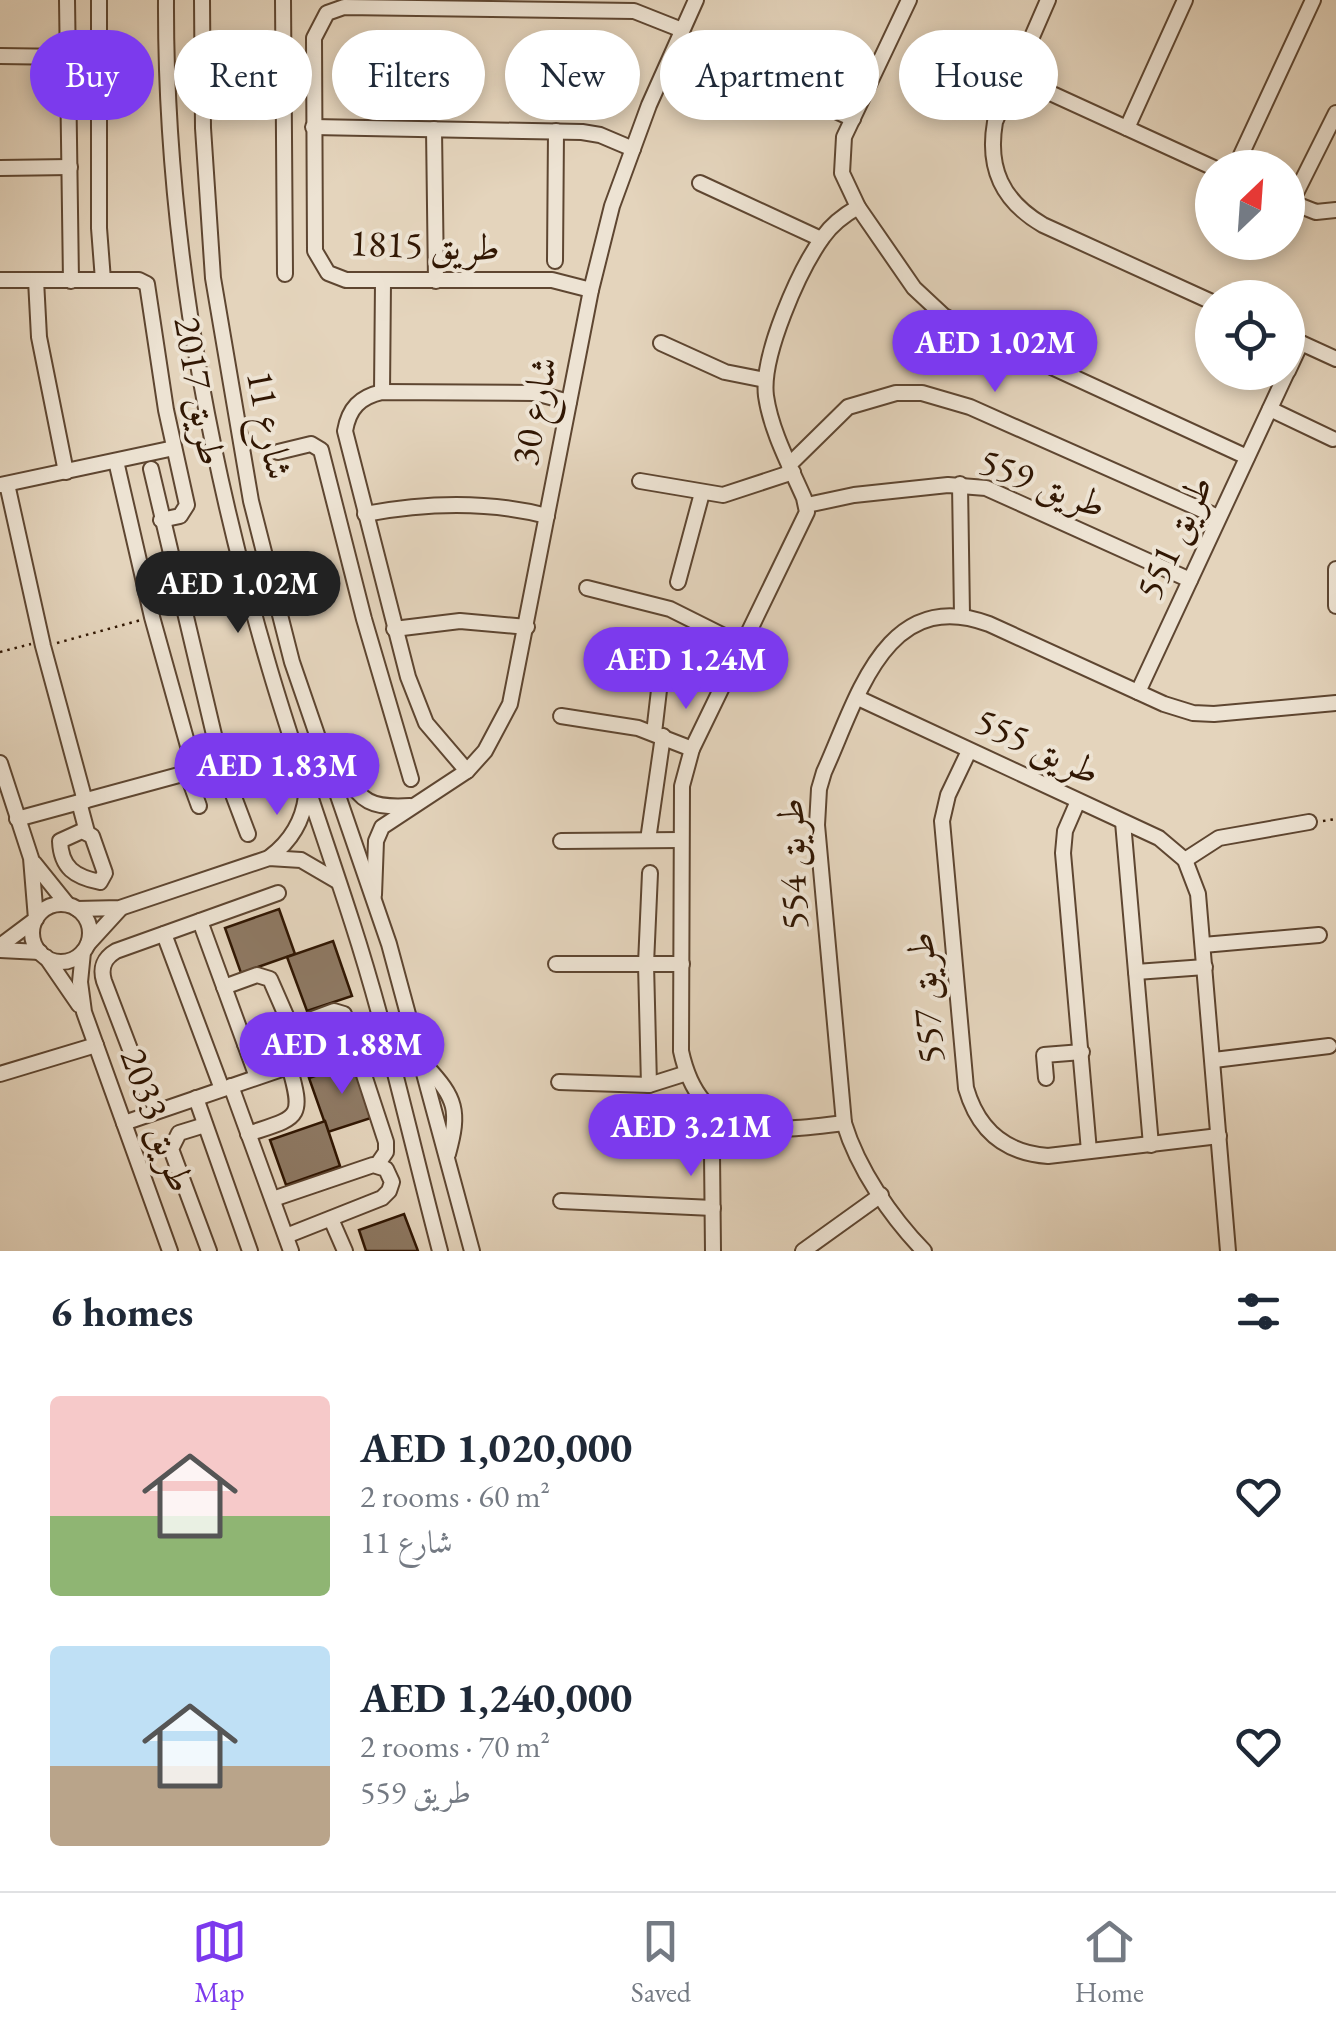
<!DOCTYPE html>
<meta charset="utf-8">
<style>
body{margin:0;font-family:"EB Garamond",Amiri,serif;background:#f2f2f3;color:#1f2937;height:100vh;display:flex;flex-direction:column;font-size:38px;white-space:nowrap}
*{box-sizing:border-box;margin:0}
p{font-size:32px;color:#747a83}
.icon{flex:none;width:55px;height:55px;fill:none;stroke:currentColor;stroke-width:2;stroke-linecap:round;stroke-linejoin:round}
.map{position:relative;height:1251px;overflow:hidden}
.side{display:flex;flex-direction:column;background:#fff;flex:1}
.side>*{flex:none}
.hud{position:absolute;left:30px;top:30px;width:1278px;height:90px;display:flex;gap:20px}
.needle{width:65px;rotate:25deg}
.controls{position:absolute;left:1195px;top:150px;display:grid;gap:20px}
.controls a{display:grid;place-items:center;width:110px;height:110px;border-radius:50%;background:#fff;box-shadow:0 5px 15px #0003;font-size:50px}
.price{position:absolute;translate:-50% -85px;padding:0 22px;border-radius:35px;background:#7c3aed;color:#fff;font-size:32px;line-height:65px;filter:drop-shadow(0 2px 5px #0008)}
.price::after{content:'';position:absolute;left:50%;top:60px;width:30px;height:22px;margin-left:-15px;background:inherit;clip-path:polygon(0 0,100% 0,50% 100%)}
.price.active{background:#222;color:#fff}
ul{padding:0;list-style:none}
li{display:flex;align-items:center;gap:30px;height:250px;padding:0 50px}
li span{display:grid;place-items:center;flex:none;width:280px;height:200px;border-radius:10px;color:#555}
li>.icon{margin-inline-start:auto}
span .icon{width:120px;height:120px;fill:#fffc;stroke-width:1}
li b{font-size:42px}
h2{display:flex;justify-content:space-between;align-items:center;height:120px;padding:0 50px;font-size:42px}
.chip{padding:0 35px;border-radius:45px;background:#fff;box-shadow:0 5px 15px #0003;font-size:35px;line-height:90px}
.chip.active{background:#7c3aed;color:#fff}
.tab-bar{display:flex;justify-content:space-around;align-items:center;height:140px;border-top:2px solid #e0e1e3;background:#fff;font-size:28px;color:#747a83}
.tab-bar a{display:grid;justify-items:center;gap:5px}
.tab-bar .active{color:#7c3aed}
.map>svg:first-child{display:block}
.building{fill:#8e7963;stroke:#311703;stroke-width:2.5}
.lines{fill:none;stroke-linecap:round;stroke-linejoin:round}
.minor-casing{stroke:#5e4631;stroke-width:18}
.path{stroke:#311703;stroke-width:2.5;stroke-dasharray:2.5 5;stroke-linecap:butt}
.minor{stroke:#ede3d3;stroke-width:14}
.labels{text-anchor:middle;stroke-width:8;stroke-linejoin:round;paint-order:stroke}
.street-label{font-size:38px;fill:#311703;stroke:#ede3d3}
</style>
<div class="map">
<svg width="1336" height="1251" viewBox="0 0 1336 1251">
<rect width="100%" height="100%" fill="#e4d4bc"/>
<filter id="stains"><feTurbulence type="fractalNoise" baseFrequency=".002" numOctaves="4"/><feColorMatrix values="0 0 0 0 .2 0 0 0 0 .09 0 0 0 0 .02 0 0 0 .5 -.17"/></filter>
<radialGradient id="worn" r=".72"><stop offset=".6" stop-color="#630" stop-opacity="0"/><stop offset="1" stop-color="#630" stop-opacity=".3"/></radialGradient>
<g class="building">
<path d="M279 909 295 954 241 973 225 928Z"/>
<path d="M333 941 352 996 307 1011 287 957Z"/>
<path d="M355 1062 374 1117 328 1132 309 1078Z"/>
<path d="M325 1121 340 1166 286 1185 270 1140Z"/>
<path d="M404 1214 418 1251H366L359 1230Z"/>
</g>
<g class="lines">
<g class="minor-casing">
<g id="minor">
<path d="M67 0 71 281"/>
<path d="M99 0V228L103 280"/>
<path d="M166 0C165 227 206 453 270 670 295 755 325 838 352 922 387 1030 411 1141 440 1251"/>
<path d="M202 0 203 128 213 278 251 501 292 662 389 944 472 1251"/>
<path d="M283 0 285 274"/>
<path d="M909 0 844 137 842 173 858 207 914 288 944 316 969 329 1247 457"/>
<path d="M1048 0 995 122C987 168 1002 201 1043 225L1212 302"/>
<path d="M0 56 69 57"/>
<path d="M738 65 853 119"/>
<path d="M1013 76 1214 168"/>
<path d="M313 127 582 132 600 135 633 149"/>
<path d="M1127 128 1185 0"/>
<path d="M434 129 436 281"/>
<path d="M0 168 70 167"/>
<path d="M1235 168 1313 0"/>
<path d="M700 183 821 239"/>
<path d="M1288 201 1316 212 1336 210"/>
<path d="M1291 203 1336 113"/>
<path d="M555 261 556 131"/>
<path d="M0 280H139L147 284 166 410 187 505 180 516 161 520"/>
<path d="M36 280 39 337 66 472"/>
<path d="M591 290 552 280H346L328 273 315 251 314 38 327 13 344 7 634 11 682 30"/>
<path d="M1288 337 1336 359"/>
<path d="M661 343 725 372 765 380"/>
<path d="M1288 371 1301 343"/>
<path d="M382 392 383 282"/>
<path d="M1270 409 1333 439"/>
<path d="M278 452 311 444 321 450 364 619 411 779"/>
<path d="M116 461 152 617 195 771"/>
<path d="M789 465 848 407 896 393H922L970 407 1218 517"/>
<path d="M640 481 723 495 793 472"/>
<path d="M7 484 43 646 85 801"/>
<path d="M960 484 962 615"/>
<path d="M1 485 174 448"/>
<path d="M807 505 854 495 948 485 986 488 1190 580"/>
<path d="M365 514C424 503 489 501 547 516"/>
<path d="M1336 569V606"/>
<path d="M678 582 702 493"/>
<path d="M587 588 670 609 742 645"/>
<path d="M394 629 460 621 527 627"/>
<path d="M1138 692 1287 372"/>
<path d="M858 698 1159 838 1185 860 1198 894 1228 1251"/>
<path d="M561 716 638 728 692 749"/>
<path d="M654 733 661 673"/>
<path d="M969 751 948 795 942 821 966 1088C978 1130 1005 1153 1048 1156L1219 1136"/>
<path d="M327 752C362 788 351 810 410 806"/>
<path d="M220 760 248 834"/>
<path d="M0 763 31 858 36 919 0 946"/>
<path d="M467 771 426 723 408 677 345 431C349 408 360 397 382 392L535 393 569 402"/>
<path d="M187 773 199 806"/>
<path d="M1078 801 1065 831 1063 853 1089 1151"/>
<path d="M79 802 87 832"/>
<path d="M17 819 212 766 220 760 151 469"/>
<path d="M1123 822 1151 1145"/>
<path d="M82 831 92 836 105 873 100 882C75 877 61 868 60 841Z"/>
<path d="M648 840 663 736"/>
<path d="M561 841 681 840"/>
<path d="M270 857C291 841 303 821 306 796"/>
<path d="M1185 860 1219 838 1309 822"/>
<path d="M34 863 67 904"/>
<path d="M374 895 376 841 382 827 467 771 485 751 510 704 591 290 612 206 649 105 696 0"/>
<circle cx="61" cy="933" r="29"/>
<path d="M77 909 120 908 269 858 301 860 337 881"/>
<path d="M200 921 257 1077"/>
<path d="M164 934 222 1089"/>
<path d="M88 944 120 909"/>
<path d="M1203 945 1319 935"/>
<path d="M0 950 40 952"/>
<path d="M83 952 80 982 84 1012 170 1251"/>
<path d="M46 957 79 1005"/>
<path d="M556 964H682"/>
<path d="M1136 972 1205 967"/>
<path d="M224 987 257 975 270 979 291 1027"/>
<path d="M245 1044 334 1011 344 1014 386 1142V1152L377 1165"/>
<path d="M1214 1060 1329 1046"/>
<path d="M426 1066C456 1098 460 1111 448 1154"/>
<path d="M0 1074 96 1045"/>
<path d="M1046 1078 1044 1055 1082 1052"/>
<path d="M559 1082 649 1085 687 1073"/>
<path d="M649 1085 646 964 650 873"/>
<path d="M231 1086 291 1251"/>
<path d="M196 1098 250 1251"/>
<path d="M149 1099 104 981C100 968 104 958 116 951L278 893"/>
<path d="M124 1123 355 1044"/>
<path d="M844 1123C770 1132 701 1143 681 1051L682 786 692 749 807 512 804 498C790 466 771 431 766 396 761 356 799 270 823 237 832 224 844 215 858 207"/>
<path d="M205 1125 179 1133 171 1149 209 1251"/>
<path d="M248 1134C298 1117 305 1120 289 1066"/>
<path d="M273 1199 373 1165 386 1169 392 1182 389 1191 382 1198 286 1236"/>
<path d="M561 1201 713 1208"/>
<path d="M331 1219 345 1251"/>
<path d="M713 1251 712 1154 723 1118"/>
<path d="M803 1251 881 1195"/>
<path d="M924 1251C891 1217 858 1169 844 1123L817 825 819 789 824 772C857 700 885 585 989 624L1164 704 1193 713 1214 714 1336 703"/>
</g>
</g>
<g class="path">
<path d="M57 643 141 620"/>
<path d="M0 652 31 644"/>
<path d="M1323 821 1336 819"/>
</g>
<use href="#minor" class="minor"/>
</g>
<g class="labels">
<g class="street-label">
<text transform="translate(425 245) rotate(2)" y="13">طريق 1815</text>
<text transform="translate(200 391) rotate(80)" y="13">طريق 2017</text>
<text transform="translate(534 411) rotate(-79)" y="13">شارع 30</text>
<text transform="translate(270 425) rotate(79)" y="13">شارع 11</text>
<text transform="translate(1043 483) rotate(21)" y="13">طريق 559</text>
<text transform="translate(1174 537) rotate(-65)" y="13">طريق 551</text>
<text transform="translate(1038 746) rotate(25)" y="13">طريق 555</text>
<text transform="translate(792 864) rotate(-92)" y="13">طريق 554</text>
<text transform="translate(925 998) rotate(-95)" y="13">طريق 557</text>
<text transform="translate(158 1120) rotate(70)" y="13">طريق 2033</text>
</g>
</g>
<rect width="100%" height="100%" filter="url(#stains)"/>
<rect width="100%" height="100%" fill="url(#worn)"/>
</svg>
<div class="controls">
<a><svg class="needle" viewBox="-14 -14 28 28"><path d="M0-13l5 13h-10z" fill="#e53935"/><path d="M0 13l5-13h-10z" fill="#747a83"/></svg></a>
<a><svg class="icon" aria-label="locate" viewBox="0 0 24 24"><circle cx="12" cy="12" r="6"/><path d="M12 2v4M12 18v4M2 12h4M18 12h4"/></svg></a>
</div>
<b class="price" style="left:995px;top:395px">AED 1.02M</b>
<b class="price active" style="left:238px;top:636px">AED 1.02M</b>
<b class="price" style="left:686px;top:712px">AED 1.24M</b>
<b class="price" style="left:277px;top:818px">AED 1.83M</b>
<b class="price" style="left:342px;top:1097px">AED 1.88M</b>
<b class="price" style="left:691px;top:1179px">AED 3.21M</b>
<div class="hud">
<a class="chip active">Buy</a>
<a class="chip">Rent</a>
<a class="chip">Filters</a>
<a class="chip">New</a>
<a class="chip">Apartment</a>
<a class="chip">House</a>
</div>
</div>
<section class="side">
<h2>6 homes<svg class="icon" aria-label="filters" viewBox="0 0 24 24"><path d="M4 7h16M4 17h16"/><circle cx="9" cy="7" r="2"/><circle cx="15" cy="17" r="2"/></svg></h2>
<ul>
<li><span style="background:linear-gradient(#f6c9c9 60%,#8fb573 0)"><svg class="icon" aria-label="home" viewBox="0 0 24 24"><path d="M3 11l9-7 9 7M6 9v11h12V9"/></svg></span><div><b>AED 1,020,000</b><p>2 rooms · 60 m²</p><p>شارع 11</p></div><svg class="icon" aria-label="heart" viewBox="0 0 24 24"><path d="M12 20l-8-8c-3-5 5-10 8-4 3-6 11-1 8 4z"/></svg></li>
<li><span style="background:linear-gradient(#bfe0f5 60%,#b9a48a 0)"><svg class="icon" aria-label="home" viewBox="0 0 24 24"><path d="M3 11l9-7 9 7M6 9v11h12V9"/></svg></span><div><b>AED 1,240,000</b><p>2 rooms · 70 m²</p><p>طريق 559</p></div><svg class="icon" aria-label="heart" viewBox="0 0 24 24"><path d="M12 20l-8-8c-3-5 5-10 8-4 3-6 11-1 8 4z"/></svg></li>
</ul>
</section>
<nav class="tab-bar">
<a class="active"><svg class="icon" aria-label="map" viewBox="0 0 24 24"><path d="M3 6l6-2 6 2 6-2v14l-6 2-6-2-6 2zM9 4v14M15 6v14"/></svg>Map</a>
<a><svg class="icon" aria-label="saved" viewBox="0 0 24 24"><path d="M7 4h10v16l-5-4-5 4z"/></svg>Saved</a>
<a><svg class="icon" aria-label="home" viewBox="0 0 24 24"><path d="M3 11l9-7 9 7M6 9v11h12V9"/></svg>Home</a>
</nav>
